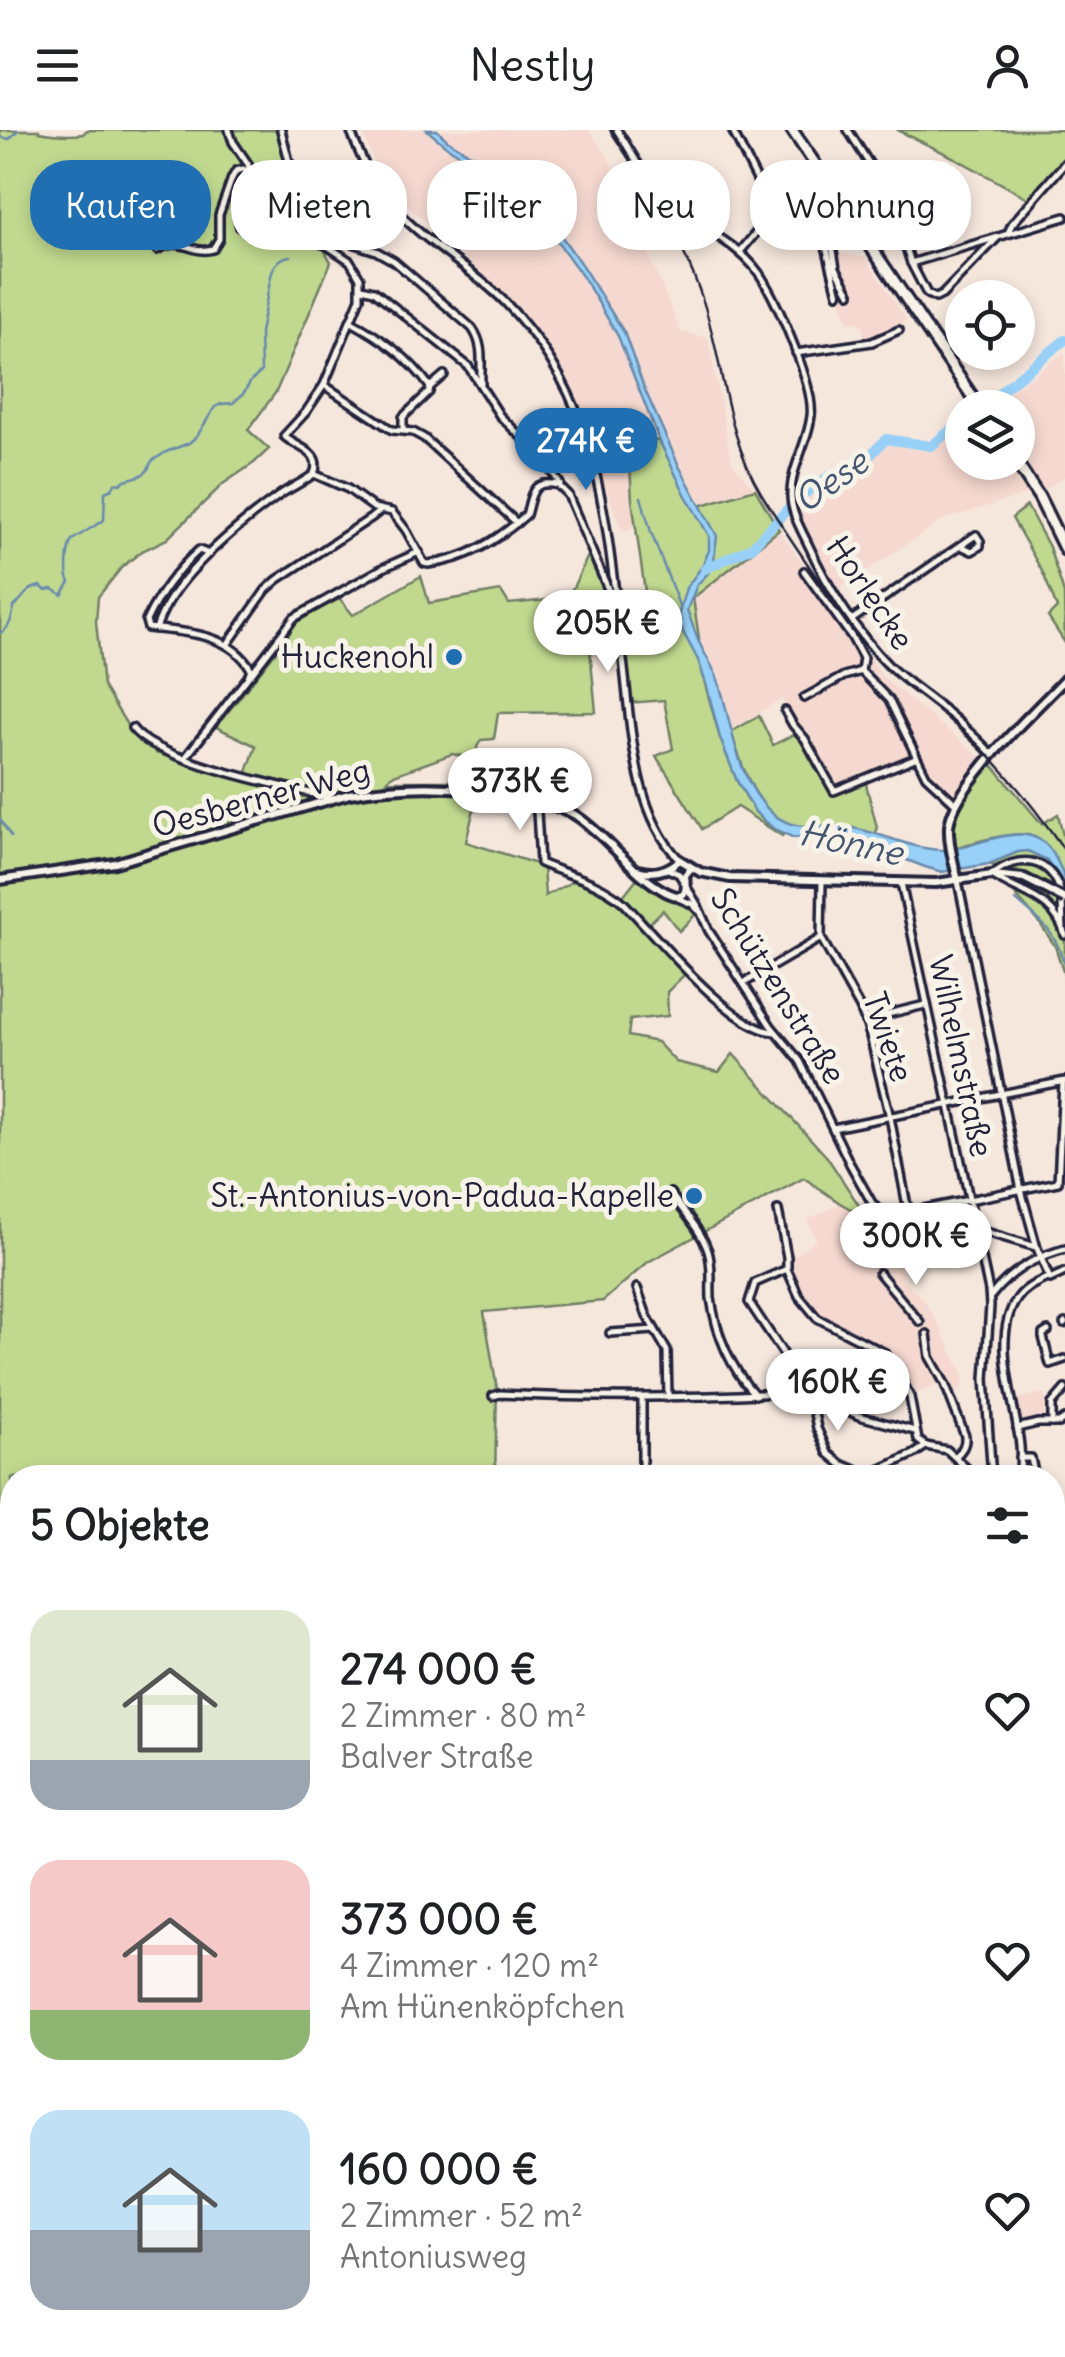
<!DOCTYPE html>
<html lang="de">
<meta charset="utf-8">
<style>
body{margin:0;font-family:Delius,sans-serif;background:#f2f2f2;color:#202124;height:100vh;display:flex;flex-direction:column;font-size:38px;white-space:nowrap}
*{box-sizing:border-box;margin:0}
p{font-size:32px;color:#757577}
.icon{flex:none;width:55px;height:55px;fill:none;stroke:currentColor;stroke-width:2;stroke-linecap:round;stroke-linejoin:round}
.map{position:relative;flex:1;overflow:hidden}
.details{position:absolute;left:0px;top:1335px;width:1065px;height:892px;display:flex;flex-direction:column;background:#fff;border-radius:40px 40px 0 0;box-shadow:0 5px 15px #0003}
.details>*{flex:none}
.hud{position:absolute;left:30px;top:30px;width:1005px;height:90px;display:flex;gap:20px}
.controls{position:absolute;left:945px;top:150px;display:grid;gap:20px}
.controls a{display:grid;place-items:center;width:90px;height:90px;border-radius:50%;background:#fff;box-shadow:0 5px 15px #0003;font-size:50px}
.price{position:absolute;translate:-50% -85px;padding:0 22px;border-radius:35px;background:#fff;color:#222;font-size:32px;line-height:65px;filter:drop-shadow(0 2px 5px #0008)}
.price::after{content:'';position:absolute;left:50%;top:60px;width:30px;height:22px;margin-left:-15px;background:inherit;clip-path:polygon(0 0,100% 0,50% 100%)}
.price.selected{background:#1f6fb2;color:#fff}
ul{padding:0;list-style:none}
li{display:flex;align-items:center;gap:30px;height:250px;padding:0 30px}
li span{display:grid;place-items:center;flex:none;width:280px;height:200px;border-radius:30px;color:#555}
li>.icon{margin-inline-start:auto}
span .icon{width:120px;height:120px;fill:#fffc;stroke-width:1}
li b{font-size:42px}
h2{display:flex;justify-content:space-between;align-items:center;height:120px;padding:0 30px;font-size:42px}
.pill{padding:0 35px;border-radius:40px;background:#fff;box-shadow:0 5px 15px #0003;font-size:35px;line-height:90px}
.pill.selected{background:#1f6fb2;color:#fff}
header{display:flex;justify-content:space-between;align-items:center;height:130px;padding:0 30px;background:#fff;font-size:45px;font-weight:600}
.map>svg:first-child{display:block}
.built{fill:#f5d9d0}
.green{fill:#c0d98f;stroke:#717e65;stroke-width:2.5;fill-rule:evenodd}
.water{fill:#98d0f7;stroke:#698aac;stroke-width:2.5}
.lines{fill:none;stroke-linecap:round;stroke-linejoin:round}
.stream{stroke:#698aac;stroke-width:2.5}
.river{stroke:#98d0f7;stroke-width:10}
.minor-casing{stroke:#22223b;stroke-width:12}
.tertiary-casing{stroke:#22223b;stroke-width:14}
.primary-casing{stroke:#22223b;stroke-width:16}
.minor{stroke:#f7f3e8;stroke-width:5}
.tertiary{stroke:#f7f3e8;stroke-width:6}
.primary{stroke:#f7f3e8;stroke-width:9}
.rail{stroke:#22223b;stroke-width:2.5}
.tertiary-bridge-casing{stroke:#22223b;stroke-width:14;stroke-linecap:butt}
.tertiary-bridge{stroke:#f7f3e8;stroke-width:6}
.poi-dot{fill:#1f6fb2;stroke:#f7f3e8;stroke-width:4}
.labels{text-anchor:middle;stroke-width:10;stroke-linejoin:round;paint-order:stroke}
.street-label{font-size:32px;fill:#22223b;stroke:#f7f3e8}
.poi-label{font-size:32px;fill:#22223b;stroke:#f7f3e8;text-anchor:end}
.water-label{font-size:35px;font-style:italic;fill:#455673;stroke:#f7f3e8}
</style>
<header><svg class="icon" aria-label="menu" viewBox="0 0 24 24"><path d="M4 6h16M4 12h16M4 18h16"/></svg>Nestly<svg class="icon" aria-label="person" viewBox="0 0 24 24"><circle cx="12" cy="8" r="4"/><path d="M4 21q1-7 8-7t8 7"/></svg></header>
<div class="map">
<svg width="1065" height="2227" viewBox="0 0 1065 2227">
<rect width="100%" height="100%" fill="#f6e7dd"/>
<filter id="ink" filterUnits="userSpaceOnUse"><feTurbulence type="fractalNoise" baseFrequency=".01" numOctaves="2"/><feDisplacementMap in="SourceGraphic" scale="20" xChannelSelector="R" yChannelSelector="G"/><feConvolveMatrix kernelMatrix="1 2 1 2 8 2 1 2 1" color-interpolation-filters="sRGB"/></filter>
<g filter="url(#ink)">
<g class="built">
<path d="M361 0H589L607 25 681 202 708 208 732 333 755 359 622 401 563 243 502 163 381 50Z"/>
<path d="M830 121 866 128 907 190 876 209 867 212 864 208 863 196 859 192H847Z"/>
<path d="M1065 222V346L1047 358 943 390 838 460 792 381 829 351 857 342 884 314 928 321 962 296V332H1018V278L988 277Z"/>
<path d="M779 400 884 548 983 629 951 667 928 645 916 626 834 659 782 569 732 599 718 545 699 508 693 468Z"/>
<path d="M841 1073 869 1095 870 1103 880 1102 890 1111 902 1138 903 1149 924 1170 940 1197 964 1246 962 1258 946 1271 939 1255 913 1265 909 1247 893 1225 878 1213 828 1190 816 1181 799 1158 789 1129 816 1110 807 1090Z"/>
<path d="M1044 1263 1050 1288 1020 1294 1014 1269Z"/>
</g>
<g class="green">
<path d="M0 0H39V2C55 5 68 6 83 4L87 0H277L296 69 331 132 276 262 248 300 269 319 254 333 223 354 167 409 142 421 122 437 98 467 96 492 103 556 132 603 141 611 157 619 156 623 245 648 256 616 216 597 286 509 297 491 340 469 353 485 421 446 429 473 501 461 509 474 568 468 588 426 613 480 621 514 652 511 632 370 629 317 659 310 693 378 755 359 779 400 693 468 699 508V532L720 608 737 651 755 682 766 693 784 704 782 706 737 677 702 699 656 626 673 619 664 570 629 573 621 515 590 520 596 582 498 583 494 609 481 610 477 617 478 662 466 712 543 736 545 766 577 749 586 751 619 771 638 747 669 768 691 778 695 785 679 801 663 780 644 798 686 843 667 862 668 886 630 890 628 906 657 912 676 932 719 942 733 924 827 1027 868 1089 840 1073 804 1048 648 1132 603 1171 484 1182 497 1259 495 1347 12 1348V2215H264V2224L174 2227H0ZM452 624 466 627 464 651H387L391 646Z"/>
<path d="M897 0H1065V28L1029 69 955 28Z"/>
<path d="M1027 376 1049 417 1064 463 1065 513 1048 487 1057 478 1043 443 1012 388Z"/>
<path d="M759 586 773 615 799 602 831 664 865 650 877 698 876 705C852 697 831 698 805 697 759 695 743 638 731 602Z"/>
<path d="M989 631 1042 694 1058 684 1065 714V745C1056 734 1043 714 1033 707 1019 698 970 714 953 718 949 676 965 662 989 631Z"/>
<path d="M1028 721 1047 730 1065 760V764C1049 754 1034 745 1016 740 1007 738 999 738 989 734L1018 722Z"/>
<path d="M992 751 1027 755 1065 774V795L1063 797 1065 806V848L1055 816 1039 792 1013 762Z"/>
<path d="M425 2215H872V2219L898 2227H495Z"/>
</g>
<path class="water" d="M427 0H437L447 10 495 39 537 76 555 97 581 134 624 202 644 258 679 336 717 406 713 438 697 455 687 480C692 492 695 505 701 516 706 527 714 538 718 550 733 595 735 649 772 683 795 704 825 693 853 698 882 703 911 719 942 720 977 720 1030 682 1054 725 1061 738 1065 745 1065 760L1047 730 1028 721 1018 722 989 734 942 742 925 737 858 711 792 707 773 698 755 682 737 651 720 608 707 557 699 532 683 502 679 483 686 458 703 435 709 420V406L685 364 659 310 618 206 585 150 552 104 532 81 488 42 446 16Z"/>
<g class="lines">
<g class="stream">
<path d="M0 7 9 9 18 0"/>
<path d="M641 367 651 402 680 478"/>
<path d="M0 503C10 499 12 487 14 477 24 468 26 458 41 456L45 460 53 459 62 465 70 452C65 445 67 418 72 410L104 390 105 362 112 359 115 353 120 354 125 350 140 346 147 341 152 331 166 322 189 313 197 306 215 277 221 274 233 273 243 264 251 251 261 242 260 203 271 146C274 135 279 127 291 126"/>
<path d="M0 689 11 707"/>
<path d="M1016 770C1043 793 1057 802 1065 838"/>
<path d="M454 2215C477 2221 503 2227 525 2215"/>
<path d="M654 2215 669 2227"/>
<path d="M73 2227 99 2219 139 2215"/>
</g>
<g class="river">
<path d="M980 278 1065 210"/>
<path d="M705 439 752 417 796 370 829 346 857 339 886 309 931 316 962 291"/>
</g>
<g class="minor-casing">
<g id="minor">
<path d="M229 0 233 12 248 34 255 66"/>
<path d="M281 0 292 43"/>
<path d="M350 0C361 28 373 56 394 78 427 114 470 137 504 171 539 207 567 252 583 299 607 370 613 448 622 522 631 587 631 681 680 730"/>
<path d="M617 0C633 24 648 55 670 74 701 100 743 114 764 151 779 177 815 257 811 286 808 313 790 339 791 366 791 383 802 401 809 416 827 456 858 505 889 536 906 552 925 564 943 579 961 593 977 609 993 625"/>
<path d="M732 0 773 82"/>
<path d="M848 0 889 65 911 133 927 164 936 168 942 165 997 108"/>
<path d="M773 82C799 87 820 116 840 113"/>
<path d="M1008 103 1012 94 1065 33"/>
<path d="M825 112 838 164"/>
<path d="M325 114 331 109 337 108 376 121 394 131 472 198C485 216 480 234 481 254"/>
<path d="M832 115 836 138 850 163"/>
<path d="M157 120C183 105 190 125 213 119L219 109V85L232 48 236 41 243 39 250 42"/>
<path d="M740 122 773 82"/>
<path d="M911 133 1065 87"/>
<path d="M362 158 374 161 468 236 500 286 544 329 560 354"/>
<path d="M350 191C381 208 409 227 430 257L429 262 403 287V299"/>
<path d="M796 223 872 212 899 200"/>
<path d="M324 255 392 300 413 302 424 308 517 393"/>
<path d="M430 257 444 245"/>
<path d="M314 344C323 321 298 319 284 306L306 282 324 255 360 168V148L350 131 326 115 299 106H259L248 103 240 97 237 82C252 41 293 94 321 89 343 85 356 63 373 50"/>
<path d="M314 344 348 359 374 378 392 382 406 400 424 433 428 434C467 430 497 410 526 385 532 366 530 349 558 355L568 365 613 471"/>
<path d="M804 441 851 506 863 528 861 541"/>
<path d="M853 489 976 405 980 411V416L972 421 961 416"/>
<path d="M156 499C171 448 238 395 281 364 292 357 303 352 314 344"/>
<path d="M227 515 266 460 277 450 371 388 381 380"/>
<path d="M861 541 889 570 926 646 956 674"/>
<path d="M251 544 294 488 383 438 419 422"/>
<path d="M804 568 844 546 861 541"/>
<path d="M785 581 793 595 805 609 834 661 915 628"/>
<path d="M132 598C157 632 285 656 330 668"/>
<path d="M185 628 248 547 251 539C230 503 185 502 148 498L146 491C159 463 176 441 199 420L209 424"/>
<path d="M538 672 537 682 540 733C570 746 596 750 623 772 653 803 733 901 775 902"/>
<path d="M668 739 679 744 698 776 709 801 771 896 800 931 850 1034 872 1073 884 1087 1058 1052 1063 952"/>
<path d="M822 751 821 808 860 878 868 898 890 987 908 1081"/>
<path d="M958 751 1021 1060 1037 1118 1049 1147C1037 1153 1025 1157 1017 1169 990 1208 1016 1273 1020 1316 1021 1326 1020 1337 1020 1348"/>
<path d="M901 753 989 1161 990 1176 985 1249 992 1348"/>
<path d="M678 768 692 774 698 780"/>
<path d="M1063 797C1062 786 1063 775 1061 764 1052 727 1018 723 992 745 1021 766 1053 765 1065 805"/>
<path d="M744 853 821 808"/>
<path d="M866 892 892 883 925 875"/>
<path d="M833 998 1065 951"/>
<path d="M670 1063C683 1081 701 1100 708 1121 713 1136 710 1152 711 1168 716 1205 730 1237 755 1265"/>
<path d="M778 1080 787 1127V1139L799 1166 817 1188 885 1223 899 1243 910 1267 918 1310 926 1316 947 1320 977 1348"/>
<path d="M977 1103 986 1102 1036 1117"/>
<path d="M787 1139 755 1153 749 1172 810 1264 817 1298 828 1323 841 1334 867 1344"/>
<path d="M879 1143 920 1192"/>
<path d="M1050 1149 1065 1142"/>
<path d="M637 1158 647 1186 667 1221 668 1267"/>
<path d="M991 1166C1010 1141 1035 1127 1065 1119"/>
<path d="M1064 1194 1065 1193"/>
<path d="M1048 1201 1043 1204V1207L1050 1234 1065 1229"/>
<path d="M610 1203 655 1200"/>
<path d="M927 1204 930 1227 945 1254 965 1306C966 1315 962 1320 956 1326"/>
<path d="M493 1266 500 1264C600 1269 699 1268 799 1262L810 1264 859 1286 915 1301"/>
<path d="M642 1268V1348"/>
<path d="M1052 1293V1274L1065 1259"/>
<path d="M1017 1298 1038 1293H1059L1065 1289"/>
<path d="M1020 1328H1031L1035 1348"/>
<path d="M862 1348 914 1324 926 1316"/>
<path d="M1052 1382 1065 1385"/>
<path d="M1052 1404 1065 1411"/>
<path d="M1052 1441 1065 1447"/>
<path d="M1052 1500 1065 1523"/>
<path d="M1052 1649C1061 1681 1058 1713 1052 1745"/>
<path d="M1052 1862H1065"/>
<path d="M1052 1947 1065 1948"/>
<path d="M1052 2106 1065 2105"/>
<path d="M1052 2183H1065"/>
<path d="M931 2215 956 2227"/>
<path d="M170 2227 189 2222 368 2221 397 2216 421 2218 471 2227"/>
<path d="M955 2227 960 2215"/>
</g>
</g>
<g class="tertiary-casing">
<g id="tertiary">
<path d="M638 740C654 745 667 741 680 730L700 742 730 748 936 753 992 745 1024 748"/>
<path d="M0 750 115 733 349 664C413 653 480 656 542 673 554 677 568 679 578 687 610 709 631 743 666 762 686 772 687 762 685 745L691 738"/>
<path d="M958 751C954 734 948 714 949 696 954 654 1035 581 1065 549"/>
</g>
</g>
<g class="primary-casing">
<g id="primary">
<path d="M792 0 980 278"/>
<path d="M1016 332 1039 367 1065 420"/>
</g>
</g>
<use href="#minor" class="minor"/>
<use href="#tertiary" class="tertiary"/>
<use href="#primary" class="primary"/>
<path class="rail" d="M610 0C646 55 684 110 704 174 724 237 726 305 761 363 778 391 797 418 815 445 835 474 854 505 879 531 900 553 926 569 950 589 992 624 1033 675 1065 721"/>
<g class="tertiary-bridge-casing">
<path id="tertiary-bridge" d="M1024 748 1065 769"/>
</g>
<use href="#tertiary-bridge" class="tertiary-bridge"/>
</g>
</g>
<g class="poi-dot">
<circle cx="454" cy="527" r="10"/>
<circle cx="694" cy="1066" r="10"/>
</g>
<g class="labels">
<g class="street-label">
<text transform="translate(870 463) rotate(56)" y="11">Horlecke</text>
<text transform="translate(261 668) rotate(-15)" y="11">Oesberner Weg</text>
<text transform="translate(778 856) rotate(58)" y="11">Schützenstraße</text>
<text transform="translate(888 907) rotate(71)" y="11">Twiete</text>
<text transform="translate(961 926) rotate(78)" y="11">Wilhelmstraße</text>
</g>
<g class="poi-label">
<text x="434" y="538">Huckenohl</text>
<text x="674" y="1077">St.-Antonius-von-Padua-Kapelle</text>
</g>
<g class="water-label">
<text transform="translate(831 351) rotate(-35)" y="12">Oese</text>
<text transform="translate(851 713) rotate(12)" y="12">Hönne</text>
</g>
</g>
</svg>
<div class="controls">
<a><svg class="icon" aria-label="locate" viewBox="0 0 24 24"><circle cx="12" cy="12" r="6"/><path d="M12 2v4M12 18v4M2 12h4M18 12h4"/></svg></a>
<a><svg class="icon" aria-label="layers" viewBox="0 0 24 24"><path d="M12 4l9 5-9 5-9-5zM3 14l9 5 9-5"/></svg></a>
</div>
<b class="price selected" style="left:586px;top:363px">274K €</b>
<b class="price" style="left:608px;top:545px">205K €</b>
<b class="price" style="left:520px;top:703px">373K €</b>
<b class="price" style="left:916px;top:1158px">300K €</b>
<b class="price" style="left:838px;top:1304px">160K €</b>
<div class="hud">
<a class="pill selected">Kaufen</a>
<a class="pill">Mieten</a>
<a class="pill">Filter</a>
<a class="pill">Neu</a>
<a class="pill">Wohnung</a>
</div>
<section class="details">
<h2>5 Objekte<svg class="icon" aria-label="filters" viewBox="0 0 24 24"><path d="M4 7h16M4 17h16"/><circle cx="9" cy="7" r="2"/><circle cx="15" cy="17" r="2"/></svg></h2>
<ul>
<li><span style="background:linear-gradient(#dfe7d0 75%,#9aa5b1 0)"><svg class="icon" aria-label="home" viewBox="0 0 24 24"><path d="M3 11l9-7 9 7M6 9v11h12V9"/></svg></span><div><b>274 000 €</b><p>2 Zimmer · 80 m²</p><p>Balver Straße</p></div><svg class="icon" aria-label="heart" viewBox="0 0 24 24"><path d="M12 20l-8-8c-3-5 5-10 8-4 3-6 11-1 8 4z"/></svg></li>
<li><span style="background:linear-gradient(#f6c9c9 75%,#8fb573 0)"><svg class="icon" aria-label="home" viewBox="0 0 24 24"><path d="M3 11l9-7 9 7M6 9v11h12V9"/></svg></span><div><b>373 000 €</b><p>4 Zimmer · 120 m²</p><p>Am Hünenköpfchen</p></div><svg class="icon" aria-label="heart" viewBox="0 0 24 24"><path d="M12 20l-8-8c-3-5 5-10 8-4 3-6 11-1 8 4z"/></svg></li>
<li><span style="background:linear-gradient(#bfe0f5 60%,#9aa5b1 0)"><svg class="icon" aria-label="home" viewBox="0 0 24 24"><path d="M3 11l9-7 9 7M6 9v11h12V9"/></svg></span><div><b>160 000 €</b><p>2 Zimmer · 52 m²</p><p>Antoniusweg</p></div><svg class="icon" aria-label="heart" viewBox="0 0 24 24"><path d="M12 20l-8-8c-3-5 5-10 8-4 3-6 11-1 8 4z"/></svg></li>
</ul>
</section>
</div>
